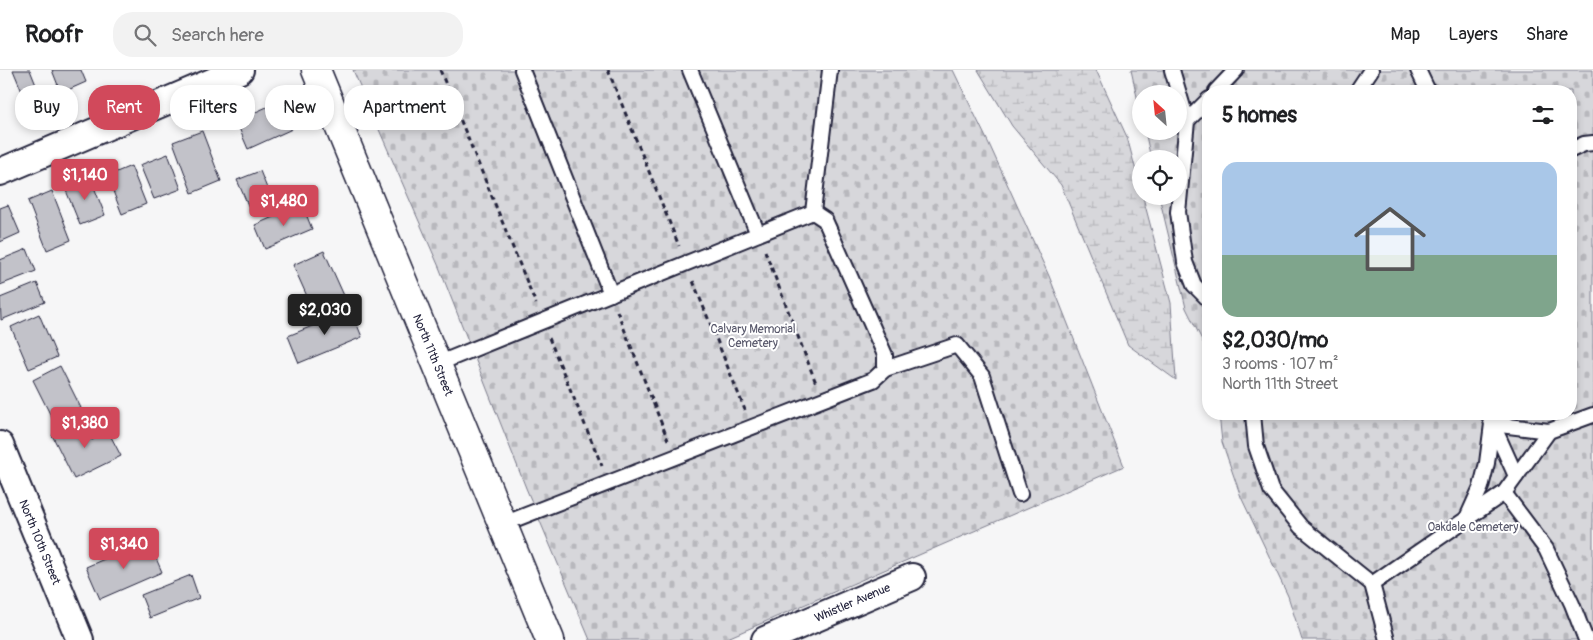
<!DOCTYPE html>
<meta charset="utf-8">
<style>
body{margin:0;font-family:Pangolin,sans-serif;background:#f2f2f2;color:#202124;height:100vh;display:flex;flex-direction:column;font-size:19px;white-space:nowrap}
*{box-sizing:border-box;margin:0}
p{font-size:16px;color:#757577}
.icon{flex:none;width:28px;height:28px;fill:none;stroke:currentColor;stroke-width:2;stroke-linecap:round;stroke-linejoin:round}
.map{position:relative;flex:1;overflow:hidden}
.sheet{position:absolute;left:1202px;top:15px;width:375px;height:335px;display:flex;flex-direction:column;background:#fff;border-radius:20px;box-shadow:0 2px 8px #0003}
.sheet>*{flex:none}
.top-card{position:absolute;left:15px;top:15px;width:475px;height:45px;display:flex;gap:10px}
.needle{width:32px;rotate:333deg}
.tools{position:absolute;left:1132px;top:15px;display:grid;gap:10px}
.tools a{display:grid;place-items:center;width:55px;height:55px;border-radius:50%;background:#fff;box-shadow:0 2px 8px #0003;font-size:25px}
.price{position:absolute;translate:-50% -42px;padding:0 11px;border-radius:5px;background:#d1495b;color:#fff;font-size:16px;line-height:32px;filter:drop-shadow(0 1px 2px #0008)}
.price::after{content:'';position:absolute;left:50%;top:30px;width:15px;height:11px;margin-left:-8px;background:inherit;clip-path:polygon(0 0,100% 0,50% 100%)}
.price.active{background:#222;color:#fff}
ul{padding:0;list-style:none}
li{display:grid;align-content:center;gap:10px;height:265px;padding:0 20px}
li span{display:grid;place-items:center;height:155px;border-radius:15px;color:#555}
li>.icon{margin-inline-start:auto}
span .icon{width:90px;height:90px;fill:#fffc;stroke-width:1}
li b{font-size:21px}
h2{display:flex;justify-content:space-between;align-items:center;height:60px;padding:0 20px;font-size:21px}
.chip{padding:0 18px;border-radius:20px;background:#fff;box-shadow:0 2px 8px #0003;font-size:18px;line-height:45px}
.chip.active{background:#d1495b;color:#fff}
header{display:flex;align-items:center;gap:30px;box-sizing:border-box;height:70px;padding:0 25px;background:#fff;border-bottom:1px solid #e0e0e0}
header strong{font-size:24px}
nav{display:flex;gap:28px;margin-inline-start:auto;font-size:18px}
.search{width:350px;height:45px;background:#f2f2f2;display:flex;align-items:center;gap:12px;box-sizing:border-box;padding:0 18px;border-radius:20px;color:#757577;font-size:19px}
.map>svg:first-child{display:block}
.wetland{fill:url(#wetland-marsh);stroke:#7c7c8b}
.cemetery{fill:url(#cemetery-stones);stroke:#7c7c8b}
.building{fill:#c2c2c9;stroke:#22223b}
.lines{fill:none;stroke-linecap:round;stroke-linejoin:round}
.lane-casing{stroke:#22223b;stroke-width:18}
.street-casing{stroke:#22223b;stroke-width:30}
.secondary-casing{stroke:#22223b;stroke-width:31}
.path{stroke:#22223b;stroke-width:3;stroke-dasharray:5 4;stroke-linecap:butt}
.lane{stroke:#fff;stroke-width:14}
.street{stroke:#fff;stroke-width:26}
.secondary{stroke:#fff;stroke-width:28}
.labels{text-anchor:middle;stroke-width:4;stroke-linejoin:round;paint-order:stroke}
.park-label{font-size:12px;fill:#58586b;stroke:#fff}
.street-label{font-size:12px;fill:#22223b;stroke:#fff}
</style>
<header>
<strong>Roofr</strong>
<div class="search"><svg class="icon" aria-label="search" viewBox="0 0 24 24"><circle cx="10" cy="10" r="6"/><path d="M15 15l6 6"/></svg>Search here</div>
<nav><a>Map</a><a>Layers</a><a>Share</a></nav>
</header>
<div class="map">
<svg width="1593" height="570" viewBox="0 0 1593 570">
<defs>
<pattern id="wetland-marsh" width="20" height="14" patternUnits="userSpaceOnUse" patternTransform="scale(1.25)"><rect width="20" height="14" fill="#d7d7db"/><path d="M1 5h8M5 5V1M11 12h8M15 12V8" fill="none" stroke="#b8b8bd"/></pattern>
<pattern id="cemetery-stones" width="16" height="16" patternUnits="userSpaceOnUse" patternTransform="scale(1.25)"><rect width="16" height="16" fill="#d7d7db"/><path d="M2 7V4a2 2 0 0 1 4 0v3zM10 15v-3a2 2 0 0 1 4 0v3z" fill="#b8b8bd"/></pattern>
</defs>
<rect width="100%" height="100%" fill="#f6f6f7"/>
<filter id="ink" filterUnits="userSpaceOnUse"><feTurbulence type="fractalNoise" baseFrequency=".02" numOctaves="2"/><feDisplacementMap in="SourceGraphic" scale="10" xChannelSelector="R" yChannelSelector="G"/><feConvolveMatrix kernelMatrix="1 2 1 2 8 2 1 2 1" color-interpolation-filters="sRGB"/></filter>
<g filter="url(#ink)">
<path class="wetland" d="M978 0H1096L1127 67 1171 233 1176 310 1128 275 1061 115 1012 56Z"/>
<g class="cemetery">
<path d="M353 0H953L990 76 1049 206 1124 396 723 570H590L526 418 439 197Z"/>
<path d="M1131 0H1593V570H1302L1288 526 1241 427 1222 372 1219 344H1571V21H1209V284L1186 238 1159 126H1179V89H1151L1145 61H1179V24H1141V45Z"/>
</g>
<g class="building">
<path d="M13 0H30L44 35 30 41Z"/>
<path d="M52 0H81L86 12 61 23Z"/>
<path d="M280 31 292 59 248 79 236 51Z"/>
<path d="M202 61 221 111 192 123 173 72Z"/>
<path d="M168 84 181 119 154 129 140 95Z"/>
<path d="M131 96 146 134 122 144 107 106Z"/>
<path d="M260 101 273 133 251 142 237 110Z"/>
<path d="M90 107 105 145 80 155 65 118Z"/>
<path d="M52 121 71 170 47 180 28 131Z"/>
<path d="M302 134 312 159 265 179 255 155Z"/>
<path d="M8 135 20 163 0 172V138Z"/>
<path d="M27 179 36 201 0 215V190Z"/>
<path d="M324 181 346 230 315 244 293 195Z"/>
<path d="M37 213 45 232 1 250 0 228Z"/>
<path d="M351 240 362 267 299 293 288 266Z"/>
<path d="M39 244 57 287 29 299 11 257Z"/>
<path d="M60 296 81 338 54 352 33 310Z"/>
<path d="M81 350 92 370 108 361 121 386 74 409 52 365Z"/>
<path d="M148 470 162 502 100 529 86 497Z"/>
<path d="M191 505 199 528 150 548 141 525Z"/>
</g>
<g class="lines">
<g class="lane-casing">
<g id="lane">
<path d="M522 0 611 224"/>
<path d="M690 0 758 164"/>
<path d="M1172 0 1187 51"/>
<path d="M1418 0 1428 21"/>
<path d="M1216 21 1236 0"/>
<path d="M1357 21 1371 0"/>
<path d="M1209 29 1187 51 1178 142 1185 192 1194 215 1209 230"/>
<path d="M1571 80 1584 74 1593 73"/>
<path d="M813 142 830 0"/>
<path d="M437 294 813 142 825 150 885 285V299L873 310 503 454"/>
<path d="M885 299 957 275 982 306 1020 424"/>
<path d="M1253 344 1256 376 1271 420 1301 457 1372 514 1387 570"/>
<path d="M1488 344 1516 406"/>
<path d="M1504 423 1546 479 1572 534 1586 570"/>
<path d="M1467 448 1481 417 1487 393 1492 354 1549 361"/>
<path d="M1372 514 1504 423 1549 361 1593 345"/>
</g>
</g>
<g class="street-casing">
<g id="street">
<path d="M0 102 240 0"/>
<path id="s1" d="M0 375 80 570"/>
<path id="s2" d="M765 570 912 507"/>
</g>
</g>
<g class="secondary-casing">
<g id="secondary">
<path id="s3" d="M316 0 550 570"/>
</g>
</g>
<g class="path">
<path d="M440 0 536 234"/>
<path d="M608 0 679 176"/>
<path d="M765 181 816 313"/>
<path d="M693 211 745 340"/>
<path d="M617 241 668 370"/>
<path d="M549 268 602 396"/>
</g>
<use href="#lane" class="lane"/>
<use href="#street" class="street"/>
<use href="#secondary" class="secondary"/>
</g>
</g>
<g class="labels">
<g class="park-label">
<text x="753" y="263">Calvary Memorial<tspan x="753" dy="14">Cemetery</tspan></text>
<text x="1473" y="461">Oakdale Cemetery</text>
</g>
<g class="street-label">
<text dy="4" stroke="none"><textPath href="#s3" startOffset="308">North 11th Street</textPath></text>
<text dy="4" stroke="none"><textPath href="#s1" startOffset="105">North 10th Street</textPath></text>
<text dy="4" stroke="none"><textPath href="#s2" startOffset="95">Whistler Avenue</textPath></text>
</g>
</g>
</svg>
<div class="tools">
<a><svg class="needle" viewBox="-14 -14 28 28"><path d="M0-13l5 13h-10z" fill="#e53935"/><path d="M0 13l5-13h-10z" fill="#757577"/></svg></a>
<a><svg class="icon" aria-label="locate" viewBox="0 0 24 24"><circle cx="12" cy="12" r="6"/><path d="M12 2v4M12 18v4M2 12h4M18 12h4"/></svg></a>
</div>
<b class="price" style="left:85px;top:131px">$1,140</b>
<b class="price" style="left:284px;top:157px">$1,480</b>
<b class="price active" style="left:325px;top:266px">$2,030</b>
<b class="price" style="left:85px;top:379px">$1,380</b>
<b class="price" style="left:124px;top:500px">$1,340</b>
<div class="top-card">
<a class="chip">Buy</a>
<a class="chip active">Rent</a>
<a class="chip">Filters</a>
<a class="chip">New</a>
<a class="chip">Apartment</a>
</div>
<section class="sheet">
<h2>5 homes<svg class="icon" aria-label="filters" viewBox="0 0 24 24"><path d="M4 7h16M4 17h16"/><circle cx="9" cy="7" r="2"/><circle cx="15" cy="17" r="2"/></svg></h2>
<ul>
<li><span style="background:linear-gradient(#a9c7e8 60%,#7fa58c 0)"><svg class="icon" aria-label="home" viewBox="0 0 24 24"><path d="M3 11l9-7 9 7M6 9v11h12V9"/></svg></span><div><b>$2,030/mo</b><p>3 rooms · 107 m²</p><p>North 11th Street</p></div></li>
</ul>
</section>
</div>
